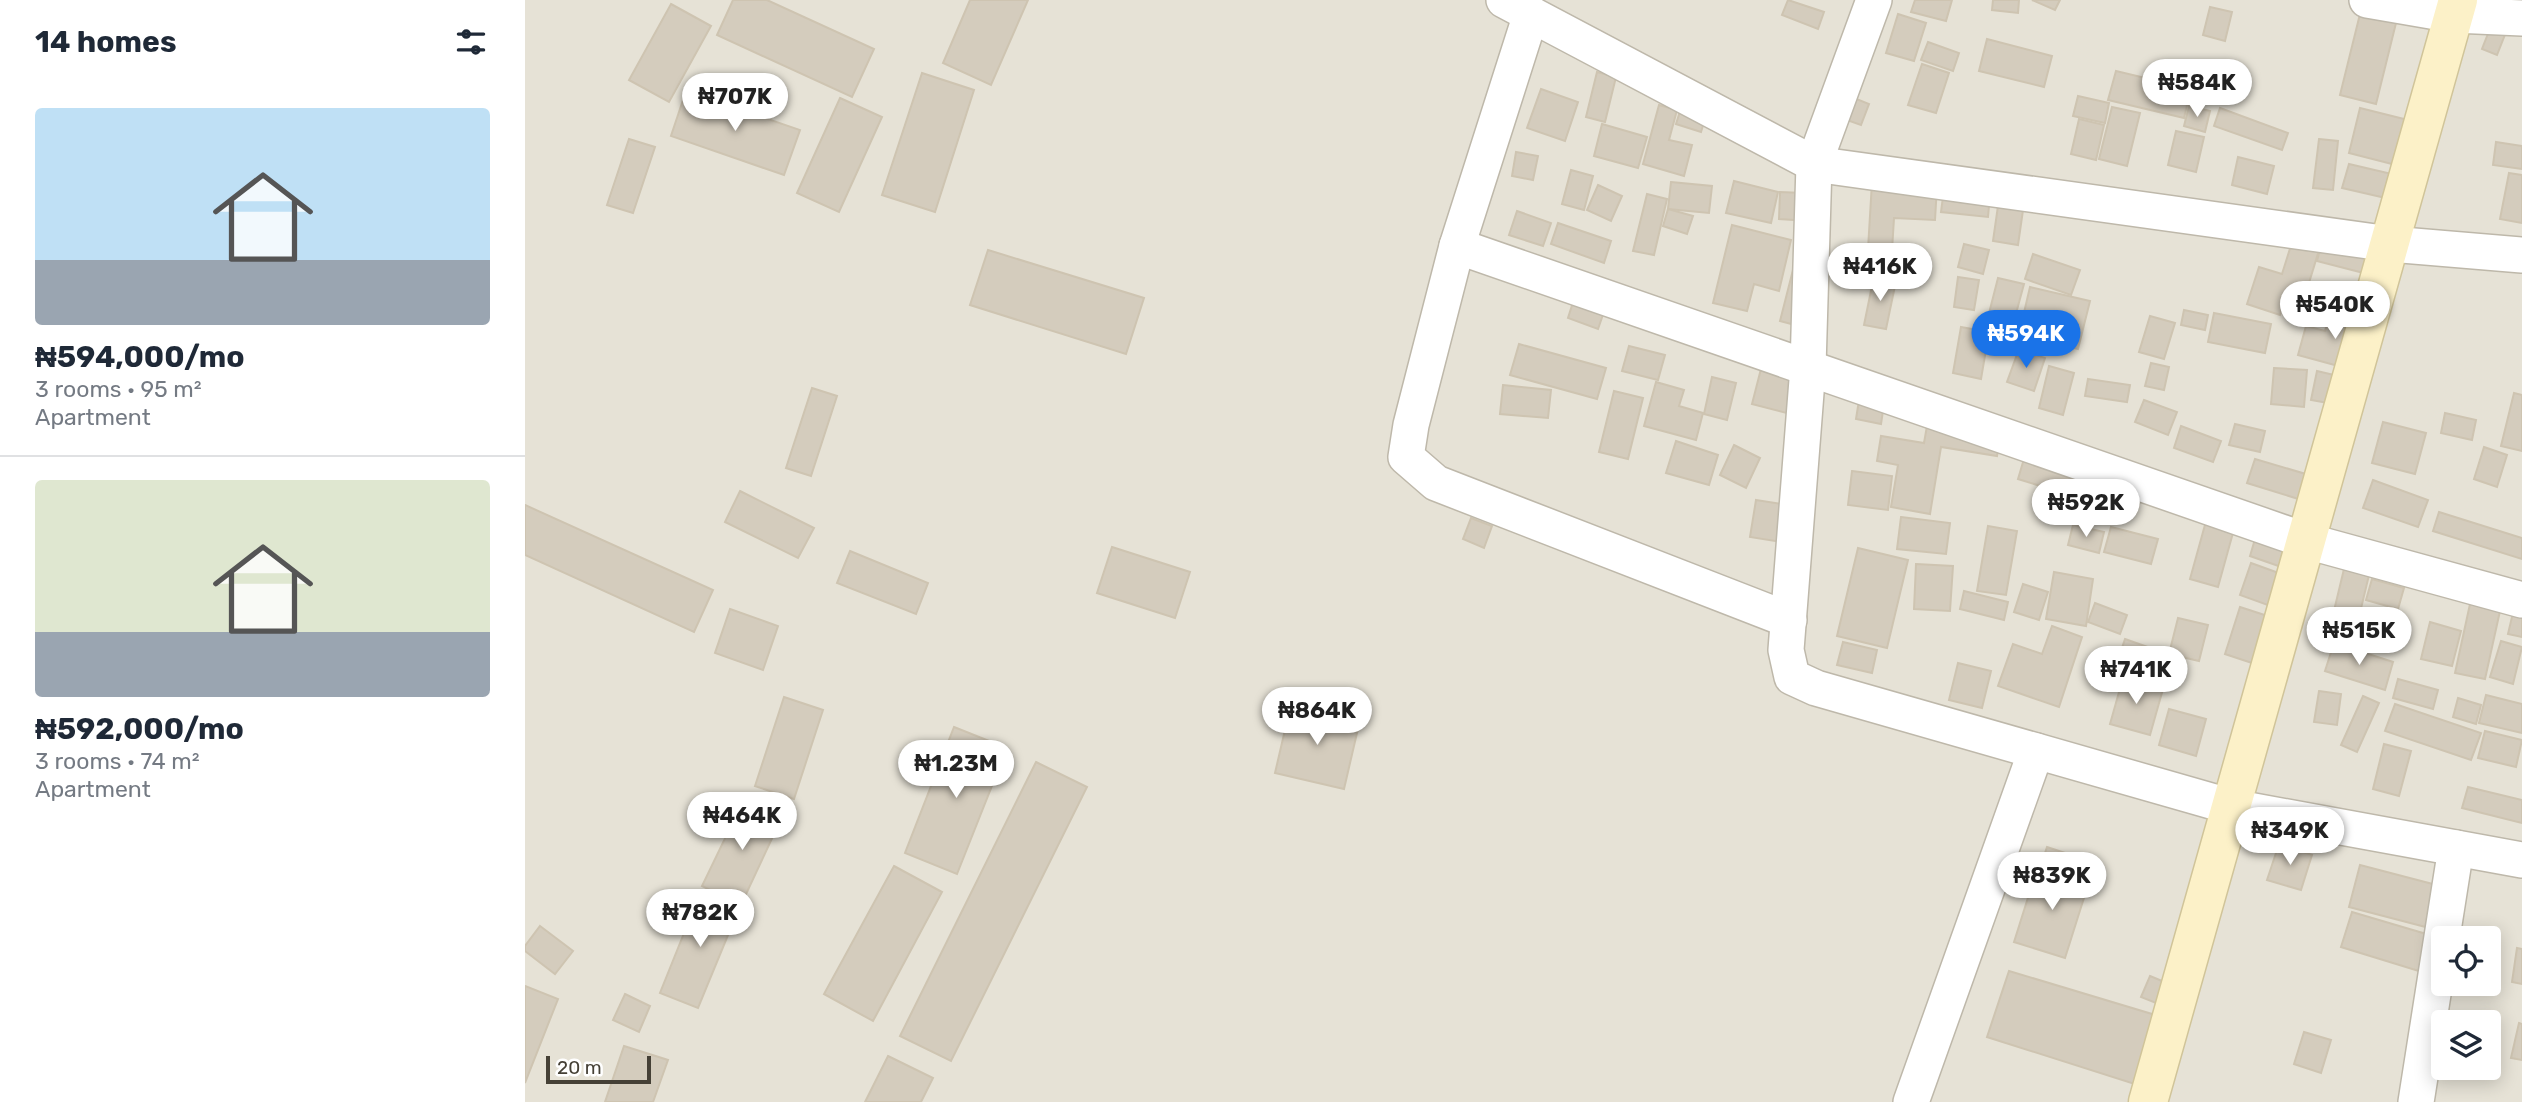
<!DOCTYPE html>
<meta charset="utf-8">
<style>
body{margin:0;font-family:Rubik,sans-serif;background:#f6f6f7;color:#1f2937;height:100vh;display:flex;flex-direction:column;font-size:26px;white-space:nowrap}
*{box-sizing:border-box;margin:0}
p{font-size:23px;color:#747a83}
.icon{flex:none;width:38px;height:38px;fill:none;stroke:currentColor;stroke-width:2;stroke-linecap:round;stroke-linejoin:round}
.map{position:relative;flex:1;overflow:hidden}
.drawer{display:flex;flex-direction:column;background:#fff;width:525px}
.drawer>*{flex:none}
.buttons{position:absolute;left:1906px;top:926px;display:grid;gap:14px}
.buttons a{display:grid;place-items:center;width:70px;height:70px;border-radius:7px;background:#fff;box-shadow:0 4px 18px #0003;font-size:35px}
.scale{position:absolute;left:21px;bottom:18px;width:105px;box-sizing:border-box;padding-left:7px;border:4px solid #454036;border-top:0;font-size:19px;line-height:24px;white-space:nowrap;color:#454036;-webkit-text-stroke:5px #fff;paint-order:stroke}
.price{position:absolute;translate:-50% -60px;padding:0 16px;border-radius:24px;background:#fff;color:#222;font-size:23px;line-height:46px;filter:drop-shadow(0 2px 4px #0008)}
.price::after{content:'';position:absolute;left:50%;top:42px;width:21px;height:16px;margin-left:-10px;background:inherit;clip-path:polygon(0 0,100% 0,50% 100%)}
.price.on{background:#1a73e8;color:#fff}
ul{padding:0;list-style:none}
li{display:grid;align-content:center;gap:14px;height:371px;padding:0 35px}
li+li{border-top:2px solid #e0e1e3}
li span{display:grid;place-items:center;height:217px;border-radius:7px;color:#555}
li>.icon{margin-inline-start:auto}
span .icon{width:126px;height:126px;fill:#fffc;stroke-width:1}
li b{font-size:30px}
h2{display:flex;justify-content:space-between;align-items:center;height:84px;padding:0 35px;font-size:30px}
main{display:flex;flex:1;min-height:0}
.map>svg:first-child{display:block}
.residential{fill:#e6e2d6;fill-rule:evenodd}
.building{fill:#d4ccbd;stroke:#cec4b1;stroke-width:2}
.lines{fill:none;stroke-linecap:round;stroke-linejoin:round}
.street-casing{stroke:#beb8aa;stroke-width:38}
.secondary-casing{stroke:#d0c499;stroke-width:41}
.street{stroke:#fff;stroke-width:35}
.secondary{stroke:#fcf1c8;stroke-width:38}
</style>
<main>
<section class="drawer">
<h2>14 homes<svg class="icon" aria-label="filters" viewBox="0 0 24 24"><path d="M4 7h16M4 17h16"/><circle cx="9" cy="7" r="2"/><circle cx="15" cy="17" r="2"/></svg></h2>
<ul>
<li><span style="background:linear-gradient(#bfe0f5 70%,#9aa5b1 0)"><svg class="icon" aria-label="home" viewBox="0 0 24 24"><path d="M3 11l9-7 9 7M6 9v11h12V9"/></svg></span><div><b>₦594,000/mo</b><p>3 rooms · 95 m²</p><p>Apartment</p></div></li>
<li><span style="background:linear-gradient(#dfe7d0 70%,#9aa5b1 0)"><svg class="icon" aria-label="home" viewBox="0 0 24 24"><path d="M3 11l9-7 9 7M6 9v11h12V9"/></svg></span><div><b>₦592,000/mo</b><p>3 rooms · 74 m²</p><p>Apartment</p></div></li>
</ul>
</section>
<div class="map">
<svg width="1997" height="1102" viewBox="0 0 1997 1102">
<rect width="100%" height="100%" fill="#f3f0e7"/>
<path class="residential" d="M0 0H1997V1102H0ZM1918 938H1964V984H1918ZM1918 1022H1964V1068H1918Z"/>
<g class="building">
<path d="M208 0H242L349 49 327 97 192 35Z"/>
<path d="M445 0H503L466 85 418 63Z"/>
<path d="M1263 0 1299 12 1293 29 1257 15Z"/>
<path d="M1390 0H1427L1421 21 1386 12Z"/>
<path d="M1468 0H1494L1493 13 1467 10Z"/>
<path d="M1507 0H1535L1530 10Z"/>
<path d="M146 4 186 26 144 102 104 80Z"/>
<path d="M1685 7 1707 12 1700 41 1678 35Z"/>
<path d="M1373 14 1401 23 1389 61 1361 53Z"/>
<path d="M1835 14 1871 23 1851 104 1815 95Z"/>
<path d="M1966 26 1981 32 1972 55 1957 49Z"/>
<path d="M1462 39 1527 56 1519 87 1454 71Z"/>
<path d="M1403 42 1434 53 1428 71 1396 60Z"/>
<path d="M1397 64 1424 73 1411 113 1383 105Z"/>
<path d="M1591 71 1666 89 1659 118 1583 100Z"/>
<path d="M1072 72 1091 77 1080 122 1061 117Z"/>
<path d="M397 73 449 90 410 212 357 195Z"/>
<path d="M1016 89 1053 102 1040 141 1002 128Z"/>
<path d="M161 91 275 130 259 175 146 136Z"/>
<path d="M1324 96 1344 104 1336 125 1316 118Z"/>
<path d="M1553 96 1584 103 1580 123 1548 116Z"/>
<path d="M315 98 357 117 314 212 272 193Z"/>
<path d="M1134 105 1152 110 1144 140 1167 145 1159 176 1118 164Z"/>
<path d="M1157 105 1182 113 1176 132 1151 124Z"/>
<path d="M1664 106 1685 111 1680 132 1659 126Z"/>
<path d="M1587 107 1615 113 1602 166 1574 159Z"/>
<path d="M1695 108 1763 133 1757 150 1689 126Z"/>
<path d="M1835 108 1883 120 1871 165 1824 153Z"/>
<path d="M1554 119 1579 125 1571 160 1546 154Z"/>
<path d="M1077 124 1122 137 1113 168 1069 156Z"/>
<path d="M1651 131 1679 137 1671 172 1643 165Z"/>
<path d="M104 139 130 147 108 213 82 205Z"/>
<path d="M1794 139 1813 141 1808 190 1788 188Z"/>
<path d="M1971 142 1997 146V169L1968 165Z"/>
<path d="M991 152 1013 156 1008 180 987 176Z"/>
<path d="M1713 157 1749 166 1742 194 1707 185Z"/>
<path d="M1824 164 1871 175 1865 199 1817 188Z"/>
<path d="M1046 170 1068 176 1059 210 1037 204Z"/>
<path d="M1984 173 1997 175V223L1975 219Z"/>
<path d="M1209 181 1253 192 1246 223 1201 213Z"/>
<path d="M1146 182 1187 186 1184 213 1143 209Z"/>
<path d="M1347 182 1412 186 1410 220 1369 218 1366 267 1342 266Z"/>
<path d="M1073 185 1097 196 1086 221 1062 210Z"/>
<path d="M1419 189 1465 194 1463 217 1416 212Z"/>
<path d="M1255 192 1301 194 1300 222 1254 219Z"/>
<path d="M1122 194 1142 199 1129 255 1108 251Z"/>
<path d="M1473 206 1498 210 1493 245 1468 241Z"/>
<path d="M1143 209 1168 216 1162 234 1138 226Z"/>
<path d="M992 211 1026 223 1018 246 984 235Z"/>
<path d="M1033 223 1086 241 1079 263 1026 244Z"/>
<path d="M1207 225 1266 240 1254 291 1229 284 1222 311 1188 303Z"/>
<path d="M1800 230 1862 246 1854 277 1792 261Z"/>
<path d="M1768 239 1795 247 1779 299 1762 293 1755 315 1722 304 1734 267 1757 274Z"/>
<path d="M1439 244 1464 250 1458 274 1433 267Z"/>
<path d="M463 250 619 298 601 354 445 305Z"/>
<path d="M1508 254 1555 270 1546 295 1500 279Z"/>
<path d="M1269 266 1304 274 1289 330 1255 321Z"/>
<path d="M1349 276 1371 281 1361 329 1339 325Z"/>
<path d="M1433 277 1454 280 1449 310 1429 307Z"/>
<path d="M1473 278 1499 284 1486 332 1461 325Z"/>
<path d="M1505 287 1565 301 1553 349 1494 334Z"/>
<path d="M1050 296 1081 306 1073 329 1043 318Z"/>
<path d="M1659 310 1683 315 1680 330 1656 325Z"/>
<path d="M1806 310 1841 320 1828 370 1773 355 1781 326 1800 331Z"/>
<path d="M1689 313 1746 324 1740 353 1683 342Z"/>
<path d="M1625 316 1650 323 1639 359 1614 352Z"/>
<path d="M1436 327 1464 332 1456 379 1428 373Z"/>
<path d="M994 344 1081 368 1072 399 985 375Z"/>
<path d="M1104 346 1140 355 1133 380 1097 371Z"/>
<path d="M1494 349 1520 358 1509 391 1482 382Z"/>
<path d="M1238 361 1296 376 1285 419 1227 404Z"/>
<path d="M1626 363 1644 367 1639 390 1620 386Z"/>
<path d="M1524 366 1549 373 1538 415 1514 408Z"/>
<path d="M1749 368 1782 370 1779 407 1746 404Z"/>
<path d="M1792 371 1826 379 1820 406 1786 400Z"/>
<path d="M1187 377 1211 383 1202 420 1179 414Z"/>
<path d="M1563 379 1605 385 1602 402 1560 396Z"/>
<path d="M1131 382 1159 390 1154 406 1178 413 1171 440 1119 426Z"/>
<path d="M978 385 1026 390 1023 418 975 414Z"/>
<path d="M287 388 312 396 286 476 261 468Z"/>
<path d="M1089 391 1118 398 1103 459 1074 452Z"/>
<path d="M1989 393 1997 395V451L1976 446Z"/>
<path d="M1335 394 1360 398 1356 424 1331 419Z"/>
<path d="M1619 400 1652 412 1643 435 1610 422Z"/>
<path d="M1920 413 1951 420 1947 440 1916 433Z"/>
<path d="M1858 422 1901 433 1890 474 1847 463Z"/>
<path d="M1710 424 1740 431 1735 452 1704 445Z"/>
<path d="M1402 426 1475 439 1472 456 1416 447 1405 514 1366 507 1373 465 1352 461 1356 436 1399 443Z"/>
<path d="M1656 426 1696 441 1688 462 1649 448Z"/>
<path d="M1151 441 1193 455 1184 485 1141 473Z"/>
<path d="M1209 445 1235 458 1221 488 1195 475Z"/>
<path d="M1959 447 1982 455 1972 487 1949 479Z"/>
<path d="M1501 452 1555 468 1547 496 1493 479Z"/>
<path d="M1730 459 1791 477 1783 502 1722 483Z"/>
<path d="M1327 471 1367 476 1363 510 1323 505Z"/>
<path d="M1563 473 1618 493 1611 513 1556 493Z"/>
<path d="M1848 480 1903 500 1893 527 1838 508Z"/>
<path d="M215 491 289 528 273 558 200 522Z"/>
<path d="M1231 500 1275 507 1270 544 1225 537Z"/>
<path d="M0 505 188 590 169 632 0 555Z"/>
<path d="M1914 512 1997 538V559L1908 531Z"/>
<path d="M1683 514 1711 522 1693 587 1665 579Z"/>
<path d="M1376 517 1425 523 1421 554 1372 549Z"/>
<path d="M946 518 967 526 959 548 938 539Z"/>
<path d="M1548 525 1579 532 1574 553 1543 545Z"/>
<path d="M1463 526 1492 531 1481 595 1452 591Z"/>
<path d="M1586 527 1633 539 1626 564 1579 552Z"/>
<path d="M1733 529 1771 542 1762 569 1725 556Z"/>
<path d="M1825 544 1850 550 1832 625 1807 619Z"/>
<path d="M587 547 665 572 650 618 572 593Z"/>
<path d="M1333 548 1383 560 1362 648 1312 636Z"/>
<path d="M325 551 403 583 391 614 312 583Z"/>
<path d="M1726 563 1762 576 1751 608 1715 595Z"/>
<path d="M1391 564 1428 566 1425 611 1389 609Z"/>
<path d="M1529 572 1568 579 1561 626 1521 619Z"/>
<path d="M1847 579 1879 588 1873 609 1841 600Z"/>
<path d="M1498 584 1523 592 1514 620 1489 612Z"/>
<path d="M1439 591 1483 602 1479 620 1435 609Z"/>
<path d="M1570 603 1602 615 1595 634 1563 622Z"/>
<path d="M1945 604 1975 611 1960 679 1930 673Z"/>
<path d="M1990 604 1997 605V637L1983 634Z"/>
<path d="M1715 607 1761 622 1745 669 1700 654Z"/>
<path d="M205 609 253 626 238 670 190 653Z"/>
<path d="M1653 618 1683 625 1674 661 1644 654Z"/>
<path d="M1905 622 1936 631 1927 666 1896 659Z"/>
<path d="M1527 626 1557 637 1534 707 1473 686 1488 644 1517 654Z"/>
<path d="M1600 639 1640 653 1631 680 1591 666Z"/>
<path d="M1976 641 1997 647 1988 684 1965 677Z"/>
<path d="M1318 642 1352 650 1347 673 1312 665Z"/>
<path d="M1809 643 1868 662 1860 690 1800 671Z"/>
<path d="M1433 663 1466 671 1457 708 1424 700Z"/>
<path d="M1598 678 1638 689 1625 735 1585 724Z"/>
<path d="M1873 679 1913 690 1908 709 1868 698Z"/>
<path d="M1794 691 1816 694 1812 725 1789 722Z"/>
<path d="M1961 695 1997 704V733L1954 723Z"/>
<path d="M1838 696 1854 703 1832 752 1816 745Z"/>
<path d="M259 697 298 710 269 799 230 786Z"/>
<path d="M1933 698 1956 705 1951 724 1928 717Z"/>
<path d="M766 704 835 720 819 789 750 773Z"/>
<path d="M1870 704 1956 733 1946 760 1860 731Z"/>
<path d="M1644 709 1681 719 1671 756 1634 745Z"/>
<path d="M429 727 482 748 432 874 380 853Z"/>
<path d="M1960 731 1997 740 1991 767 1953 758Z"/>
<path d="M1859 744 1886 751 1874 796 1848 789Z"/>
<path d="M511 762 562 787 426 1061 375 1036Z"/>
<path d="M1943 787 1997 800V823L1937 808Z"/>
<path d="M219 799 257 817 216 905 177 886Z"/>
<path d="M1754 844 1787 855 1776 890 1742 880Z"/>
<path d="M1522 847 1555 858 1550 873 1517 862Z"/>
<path d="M1835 865 1923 888 1912 930 1824 907Z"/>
<path d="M369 866 417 892 348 1021 299 994Z"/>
<path d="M1513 866 1564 882 1540 958 1489 942Z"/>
<path d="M176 891 215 906 173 1008 135 993Z"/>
<path d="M1827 912 1908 936 1897 972 1816 947Z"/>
<path d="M15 926 48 951 30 974 0 951V946Z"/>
<path d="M1992 948 1997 949V984L1987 982Z"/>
<path d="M1484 971 1637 1017 1616 1086 1462 1037Z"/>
<path d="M1625 976 1659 990 1651 1011 1616 997Z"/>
<path d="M0 986 33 999 0 1083Z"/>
<path d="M100 994 125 1006 114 1032 88 1020Z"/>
<path d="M1994 1023 1997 1024V1060L1986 1058Z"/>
<path d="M1779 1032 1806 1040 1796 1073 1769 1064Z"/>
<path d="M99 1046 143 1060 128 1102H80Z"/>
<path d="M363 1056 408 1078 396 1102H340Z"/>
</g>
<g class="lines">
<g class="street-casing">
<g id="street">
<path d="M979 0 1289 164 1865 244 1997 255"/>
<path d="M1349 0 1289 164 1283 367 1261 650 1267 677 1291 688 1707 807 1997 860"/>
<path d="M1842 0 1929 15 1997 18"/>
<path d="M1006 14 932 246 886 425 881 457 911 483 1264 620"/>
<path d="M932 246 1782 541 1997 600"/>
<path d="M1386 1102 1511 751"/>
<path d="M1891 1102 1931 848"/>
</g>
</g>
<g class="secondary-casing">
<path id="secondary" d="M1623 1102 1933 0"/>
</g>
<use href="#street" class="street"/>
<use href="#secondary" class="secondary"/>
</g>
</svg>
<div class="buttons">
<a><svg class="icon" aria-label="locate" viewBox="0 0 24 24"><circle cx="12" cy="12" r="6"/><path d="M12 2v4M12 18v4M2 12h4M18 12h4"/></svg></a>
<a><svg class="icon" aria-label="layers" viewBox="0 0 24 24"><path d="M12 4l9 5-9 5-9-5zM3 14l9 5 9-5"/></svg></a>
</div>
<div class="scale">20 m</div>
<b class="price" style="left:1672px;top:119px">₦584K</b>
<b class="price" style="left:210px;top:133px">₦707K</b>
<b class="price" style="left:1355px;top:303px">₦416K</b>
<b class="price" style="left:1810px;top:341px">₦540K</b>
<b class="price on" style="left:1501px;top:370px">₦594K</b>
<b class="price" style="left:1561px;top:539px">₦592K</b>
<b class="price" style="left:1834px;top:667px">₦515K</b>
<b class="price" style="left:1611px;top:706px">₦741K</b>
<b class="price" style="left:792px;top:747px">₦864K</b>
<b class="price" style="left:431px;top:800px">₦1.23M</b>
<b class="price" style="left:217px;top:852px">₦464K</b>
<b class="price" style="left:1765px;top:867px">₦349K</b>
<b class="price" style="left:1527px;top:912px">₦839K</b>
<b class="price" style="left:175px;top:949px">₦782K</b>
</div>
</main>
